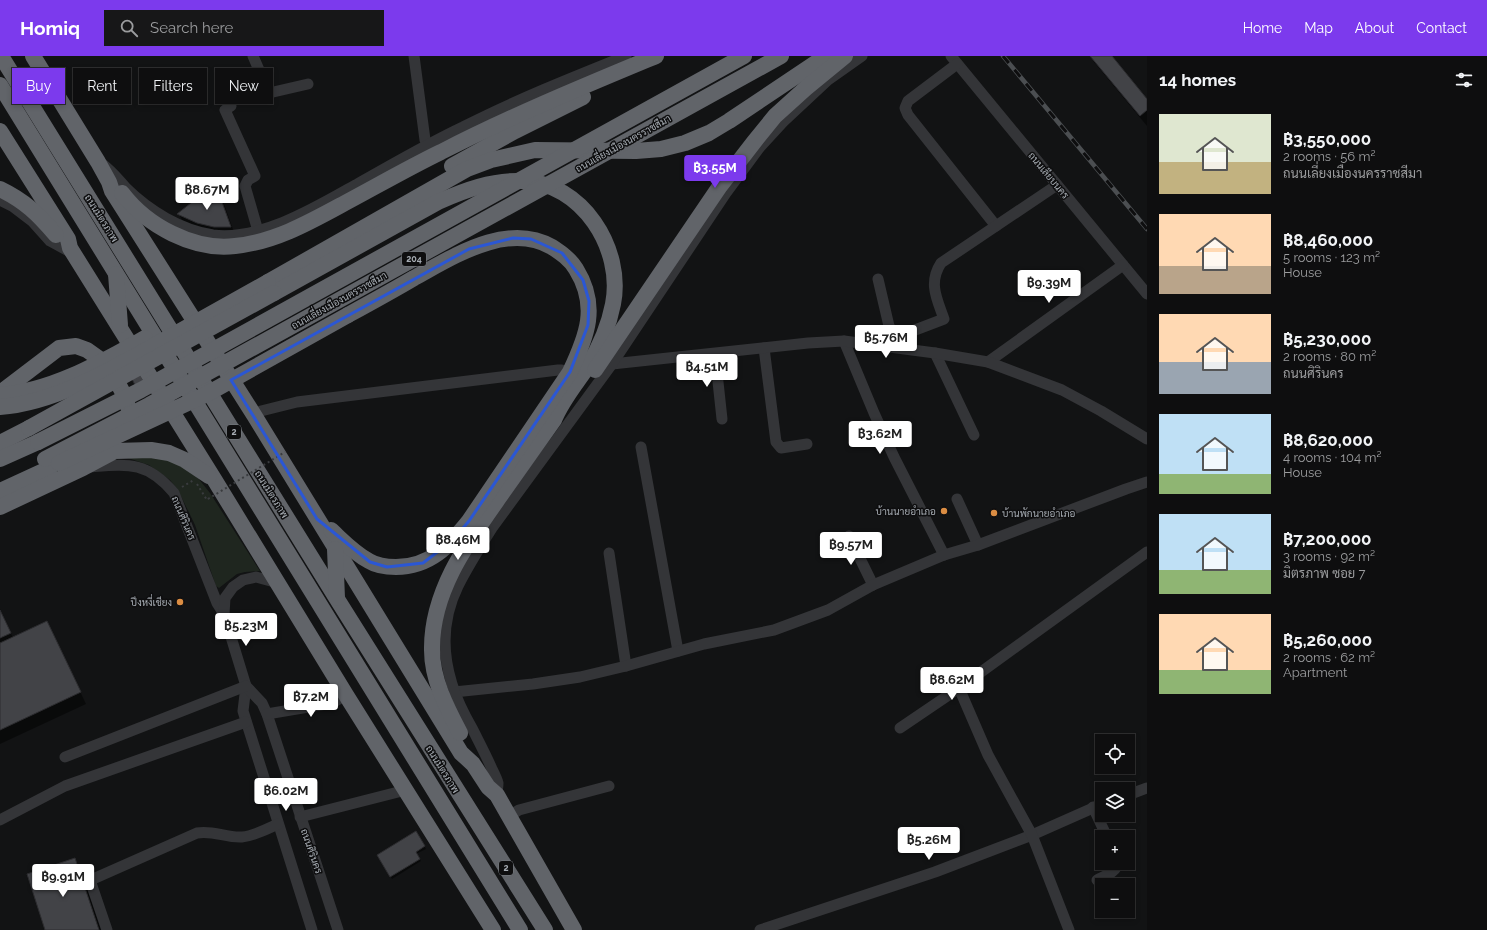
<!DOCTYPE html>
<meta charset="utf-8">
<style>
body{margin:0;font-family:Raleway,Sarabun,sans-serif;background:#171718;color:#f1f3f6;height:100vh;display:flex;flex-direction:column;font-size:15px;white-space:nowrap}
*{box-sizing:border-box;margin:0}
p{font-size:13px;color:#9b9c9e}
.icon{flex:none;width:22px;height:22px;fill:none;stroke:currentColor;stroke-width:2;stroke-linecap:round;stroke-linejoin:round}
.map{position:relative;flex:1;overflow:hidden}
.panel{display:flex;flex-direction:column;background:#0e0e0f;width:340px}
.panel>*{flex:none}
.guide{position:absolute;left:12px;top:12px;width:380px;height:36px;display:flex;gap:8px}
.tools{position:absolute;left:1095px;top:678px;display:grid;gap:8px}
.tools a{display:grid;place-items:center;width:40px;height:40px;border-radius:0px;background:#0e0e0f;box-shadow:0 2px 6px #0003,0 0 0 1px #2e2e2f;font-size:20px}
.price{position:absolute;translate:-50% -34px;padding:0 9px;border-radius:4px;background:#fff;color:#222;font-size:13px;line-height:26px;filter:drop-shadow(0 1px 2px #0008)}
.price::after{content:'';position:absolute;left:50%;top:24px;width:12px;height:9px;margin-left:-6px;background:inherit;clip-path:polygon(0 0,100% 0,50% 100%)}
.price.active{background:#7c3aed;color:#fff}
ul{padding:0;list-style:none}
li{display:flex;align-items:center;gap:12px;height:100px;padding:0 12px}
li span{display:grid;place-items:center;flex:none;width:112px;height:80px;border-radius:0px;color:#555}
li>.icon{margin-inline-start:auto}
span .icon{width:48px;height:48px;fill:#fffc;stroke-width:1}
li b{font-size:17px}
h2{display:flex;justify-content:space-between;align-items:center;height:48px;padding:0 12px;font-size:17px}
.pill{padding:0 14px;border-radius:0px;background:#0e0e0f;box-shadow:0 2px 6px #0003,0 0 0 1px #2e2e2f;font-size:14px;line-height:36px}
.pill.active{background:#7c3aed;color:#fff}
header{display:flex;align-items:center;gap:24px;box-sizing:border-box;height:56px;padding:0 20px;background:#7c3aed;color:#fff}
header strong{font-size:19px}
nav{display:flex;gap:22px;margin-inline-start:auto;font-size:14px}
.search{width:280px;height:36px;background:#171718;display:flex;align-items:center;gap:10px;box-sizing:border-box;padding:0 14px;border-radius:0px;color:#9b9c9e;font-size:15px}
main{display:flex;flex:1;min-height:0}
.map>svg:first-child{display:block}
.green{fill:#1f261f}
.shadow{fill:#0007}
.building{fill:#424347;stroke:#2d2d30}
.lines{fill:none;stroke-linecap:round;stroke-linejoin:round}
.path{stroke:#3a3c3f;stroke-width:2;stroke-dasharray:2 3;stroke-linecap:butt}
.minor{stroke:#343538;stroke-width:11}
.highway{stroke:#616469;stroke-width:16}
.rail-casing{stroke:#4b4e51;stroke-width:4.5}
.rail{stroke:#0e0e0f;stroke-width:3;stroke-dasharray:9;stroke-linecap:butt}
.path-bridge{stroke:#3a3c3f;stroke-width:2;stroke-dasharray:2 3;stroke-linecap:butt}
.highway-bridge{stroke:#616469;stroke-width:16}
.marked{fill:none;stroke:#2b57d4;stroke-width:3;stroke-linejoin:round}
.poi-dot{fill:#db8d43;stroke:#0e0e0f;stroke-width:1.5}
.labels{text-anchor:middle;stroke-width:3;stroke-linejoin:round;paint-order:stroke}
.shield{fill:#0e0e0f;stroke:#787d82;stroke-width:1}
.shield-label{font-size:9px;font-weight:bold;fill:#a6acb3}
.street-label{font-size:10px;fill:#a6acb3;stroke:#0e0e0f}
.poi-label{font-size:10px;fill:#a6acb3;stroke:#0e0e0f;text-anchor:end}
</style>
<header>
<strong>Homiq</strong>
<div class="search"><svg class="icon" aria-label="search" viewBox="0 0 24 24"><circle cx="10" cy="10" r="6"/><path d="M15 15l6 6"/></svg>Search here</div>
<nav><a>Home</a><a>Map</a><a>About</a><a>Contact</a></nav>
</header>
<main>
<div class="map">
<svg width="1147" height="874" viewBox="0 0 1147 874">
<rect width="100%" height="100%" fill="#121314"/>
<path class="green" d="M139 399 168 404 194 417 210 437 260 515 245 516 237 518 219 532 216 530 195 469 178 434 170 424 149 409 125 401Z"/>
<g class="shadow">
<path d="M1090 0H1110L1147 44V70L1094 6Z"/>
<path d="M218 136 223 145 235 179H219L183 166 179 158Z"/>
<path d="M0 553 13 582 47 566 86 648 0 688Z"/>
<path d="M415 776 426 793 416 798 421 805 392 823 378 800Z"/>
<path d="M75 803 81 814 101 874H46Z"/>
</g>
<g class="building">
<path d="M1090 0H1112L1147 43V54L1140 60Z"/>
<path d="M218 135 231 171H214L197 167 177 158 196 143Z"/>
<path d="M139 317 145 327 136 331 131 321Z"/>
<path d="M0 554 11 577 0 582Z"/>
<path d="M47 565 81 636 0 674V587Z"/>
<path d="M416 775 425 790 416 796 420 803 390 821 377 799Z"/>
<path d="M75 802 99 874H45L27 818Z"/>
</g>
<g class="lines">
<g class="path">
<path d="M197 428 207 444 208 443"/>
<path d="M182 431 194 424"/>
</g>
<g class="minor">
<path d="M253 0 269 37 308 28"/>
<path d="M414 0 425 84 428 89"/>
<path d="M951 0 1147 238"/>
<path d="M957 8 908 45 905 52 908 59 996 170"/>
<path d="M231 50 225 54 255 120 248 124 245 130 258 175"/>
<path d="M101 107C112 115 117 122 126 132 149 155 181 174 213 179 262 185 318 150 359 127 393 108 427 88 463 71 516 44 571 22 626 0"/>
<path d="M0 144 12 150 33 166 50 185 74 198"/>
<path d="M878 223 889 270C892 276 895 278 902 279L944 263C937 243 928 227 941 207L1057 129"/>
<path d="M844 285 874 357 894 401 944 499"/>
<path d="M764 292 776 386 781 392 807 388"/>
<path d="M935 297 974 379"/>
<path d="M715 298 722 363"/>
<path d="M988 306 1123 209"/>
<path d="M609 310 612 308 808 287 844 285 935 297 988 306 1062 334 1101 355 1147 383"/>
<path d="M254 359 261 355 297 346 558 314H562"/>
<path d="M641 391 678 595"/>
<path d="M90 411C128 408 147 405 174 437L217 547 224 558 246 630 243 655 312 874"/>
<path d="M957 443 978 489"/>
<path d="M849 480 873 529"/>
<path d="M609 497 626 610"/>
<path d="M224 558 225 542 233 531 243 524 256 521 278 527"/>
<path d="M246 630 262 647 267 658 338 874"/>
<path d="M454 636 533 628 580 621 626 610 704 588 774 574 828 554 873 529 944 499 978 489 1126 433 1147 426"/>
<path d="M267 658 332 647 346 639"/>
<path d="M900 672 959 632"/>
<path d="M65 701 246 630"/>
<path d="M497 739C497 735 498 731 498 727 497 723 494 717 492 713 486 699 479 686 472 672 446 628 434 579 458 530 468 510 480 491 492 472L612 308 726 137 760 91 783 66 828 24 862 0"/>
<path d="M1128 739 1147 732"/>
<path d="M1093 751 1107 781"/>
<path d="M509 760 519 754 609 730"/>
<path d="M300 761 406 734"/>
<path d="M0 764 65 730 246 666"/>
<path d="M1097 824C1104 820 1117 816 1118 807"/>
<path d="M107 874 91 827 93 823 197 777C213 774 226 782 242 781 254 780 267 773 278 768"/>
<path d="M760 874 935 816 1032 779 1102 748"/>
<path d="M1069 874 1032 779 988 699 959 632 1147 496"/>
</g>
<g class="highway">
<path d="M1 0 337 543 545 874"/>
<path d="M33 0 98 106 109 126 112 135 254 359 461 697 473 708 488 731 497 739 574 874"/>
<path d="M0 29 520 874"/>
<path d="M0 75 68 183 70 192 214 423 346 639 493 874"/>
<path d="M452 110 515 75 583 41"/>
<path d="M0 133C25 145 38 158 56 179"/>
<path d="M122 137C147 170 194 195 235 190 275 186 310 166 345 147 377 130 408 112 441 96 511 60 584 30 656 0"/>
<path d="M116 218 120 269"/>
<path d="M268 226 467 113 491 104 535 94 636 95 661 93 685 87 709 77 729 65 826 0"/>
<path d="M274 237 438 146C465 134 492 124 522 125 582 126 624 193 613 248 609 269 599 292 588 310 576 328 562 344 554 364 537 388 520 412 503 436 470 483 431 534 432 594 432 624 447 652 460 677"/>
<path d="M595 314 720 130 754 86 775 60 806 32 845 0"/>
<path d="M0 337 59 292 76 290 87 294 101 304 113 318 122 335 129 353 130 367 127 372"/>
<path d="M0 387 29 372"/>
<path d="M0 403 38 386"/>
<path d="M0 435 50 412"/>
<path d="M0 451 83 412 115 395 151 394 169 397 185 404 209 420"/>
<path d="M331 474C343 485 354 497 369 505 377 510 387 511 396 511 430 511 449 490 469 465L570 316C587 280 599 250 576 213 570 203 561 197 552 191 507 165 453 201 414 222 392 235 370 247 348 259"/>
<path d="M335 493 337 542"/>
</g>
<g class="rail-casing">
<path id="rail" d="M1003 0 1147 173"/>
</g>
<use href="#rail" class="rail"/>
<path class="path-bridge" d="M208 443 285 396"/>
<g class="highway-bridge">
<path d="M0 339C52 335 100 307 145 282"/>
<path d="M0 351C54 347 113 313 159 287 195 267 231 247 268 226"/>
<path d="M29 372 274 237"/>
<path d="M38 386 141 334 744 0"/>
<path d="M45 403 149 349 781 0"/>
<path d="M59 407 207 338 348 259"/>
</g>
</g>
<path class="marked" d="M513 182 531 183 562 197 583 224 589 245 588 269 570 316 469 465 453 484 423 507 387 511 370 506 317 463 231 324 469 193Z"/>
<g class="poi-dot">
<circle cx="944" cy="455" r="4"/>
<circle cx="994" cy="457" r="4"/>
<circle cx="180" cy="546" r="4"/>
</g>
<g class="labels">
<g class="shield">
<rect x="402" y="196" width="24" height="14" rx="3"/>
<rect x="227" y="369" width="14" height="14" rx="3"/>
<rect x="499" y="805" width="14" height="14" rx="3"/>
</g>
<g class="shield-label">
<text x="414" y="206">204</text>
<text x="234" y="379">2</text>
<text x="506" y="815">2</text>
</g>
<g class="street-label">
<text transform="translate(623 87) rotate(-29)" y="4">ถนนเลี่ยงเมืองนครราชสีมา</text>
<text transform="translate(1049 119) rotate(50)" y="4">ถนนเลียบนคร</text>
<text transform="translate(102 162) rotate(58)" y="4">ถนนมิตรภาพ</text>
<text transform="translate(339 244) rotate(-29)" y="4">ถนนเลี่ยงเมืองนครราชสีมา</text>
<text transform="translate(272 438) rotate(58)" y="4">ถนนมิตรภาพ</text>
<text transform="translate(184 462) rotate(67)" y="4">ถนนศิรินคร</text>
<text transform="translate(443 713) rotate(58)" y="4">ถนนมิตรภาพ</text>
<text transform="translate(312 795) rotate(71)" y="4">ถนนศิรินคร</text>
</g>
<g class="poi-label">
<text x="936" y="459">บ้านนายอำเภอ</text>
<text x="1002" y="461" text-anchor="start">บ้านพักนายอำเภอ</text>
<text x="172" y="550">ปึงหงี่เชียง</text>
</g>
</g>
</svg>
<div class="tools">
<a><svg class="icon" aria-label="locate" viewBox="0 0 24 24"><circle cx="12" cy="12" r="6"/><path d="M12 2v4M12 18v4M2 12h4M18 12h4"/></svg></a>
<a><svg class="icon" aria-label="layers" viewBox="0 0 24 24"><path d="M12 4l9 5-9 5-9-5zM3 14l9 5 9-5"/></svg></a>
<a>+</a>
<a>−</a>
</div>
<b class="price active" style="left:715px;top:133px">฿3.55M</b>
<b class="price" style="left:207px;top:155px">฿8.67M</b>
<b class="price" style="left:1049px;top:248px">฿9.39M</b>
<b class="price" style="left:886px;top:303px">฿5.76M</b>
<b class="price" style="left:707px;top:332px">฿4.51M</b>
<b class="price" style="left:880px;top:399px">฿3.62M</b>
<b class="price" style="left:458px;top:505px">฿8.46M</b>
<b class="price" style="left:851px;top:510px">฿9.57M</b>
<b class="price" style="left:246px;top:591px">฿5.23M</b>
<b class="price" style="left:952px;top:645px">฿8.62M</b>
<b class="price" style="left:311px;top:662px">฿7.2M</b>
<b class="price" style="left:286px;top:756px">฿6.02M</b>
<b class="price" style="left:929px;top:805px">฿5.26M</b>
<b class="price" style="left:63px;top:842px">฿9.91M</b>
<div class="guide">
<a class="pill active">Buy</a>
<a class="pill">Rent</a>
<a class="pill">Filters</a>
<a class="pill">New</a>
</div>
</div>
<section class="panel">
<h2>14 homes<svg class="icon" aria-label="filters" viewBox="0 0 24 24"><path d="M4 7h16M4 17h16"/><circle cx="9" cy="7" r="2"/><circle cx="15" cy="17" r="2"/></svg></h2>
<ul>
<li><span style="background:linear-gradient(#dfe7d0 60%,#c2b280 0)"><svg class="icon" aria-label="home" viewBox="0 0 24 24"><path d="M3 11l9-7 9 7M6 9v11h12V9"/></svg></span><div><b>฿3,550,000</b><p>2 rooms · 56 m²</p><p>ถนนเลี่ยงเมืองนครราชสีมา</p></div></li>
<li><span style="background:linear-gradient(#ffd9b3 65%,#b9a48a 0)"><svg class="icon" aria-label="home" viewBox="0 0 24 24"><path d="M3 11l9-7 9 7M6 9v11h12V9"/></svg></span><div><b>฿8,460,000</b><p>5 rooms · 123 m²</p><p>House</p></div></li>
<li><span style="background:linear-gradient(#ffd9b3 60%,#9aa5b1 0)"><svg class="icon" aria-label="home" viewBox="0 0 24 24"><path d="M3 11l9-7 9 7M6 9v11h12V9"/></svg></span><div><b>฿5,230,000</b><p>2 rooms · 80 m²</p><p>ถนนศิรินคร</p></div></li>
<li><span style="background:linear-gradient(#bfe0f5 75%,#8fb573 0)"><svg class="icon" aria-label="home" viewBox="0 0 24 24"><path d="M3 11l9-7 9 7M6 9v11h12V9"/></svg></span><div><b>฿8,620,000</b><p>4 rooms · 104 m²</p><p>House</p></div></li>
<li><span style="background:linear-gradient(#bfe0f5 70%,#8fb573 0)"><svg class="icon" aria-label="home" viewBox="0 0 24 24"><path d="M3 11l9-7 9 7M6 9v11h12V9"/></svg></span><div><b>฿7,200,000</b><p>3 rooms · 92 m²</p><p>มิตรภาพ ซอย 7</p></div></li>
<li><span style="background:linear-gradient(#ffd9b3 70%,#8fb573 0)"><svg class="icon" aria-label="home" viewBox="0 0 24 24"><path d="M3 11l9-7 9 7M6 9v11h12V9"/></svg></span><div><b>฿5,260,000</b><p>2 rooms · 62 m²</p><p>Apartment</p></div></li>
</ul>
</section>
</main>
